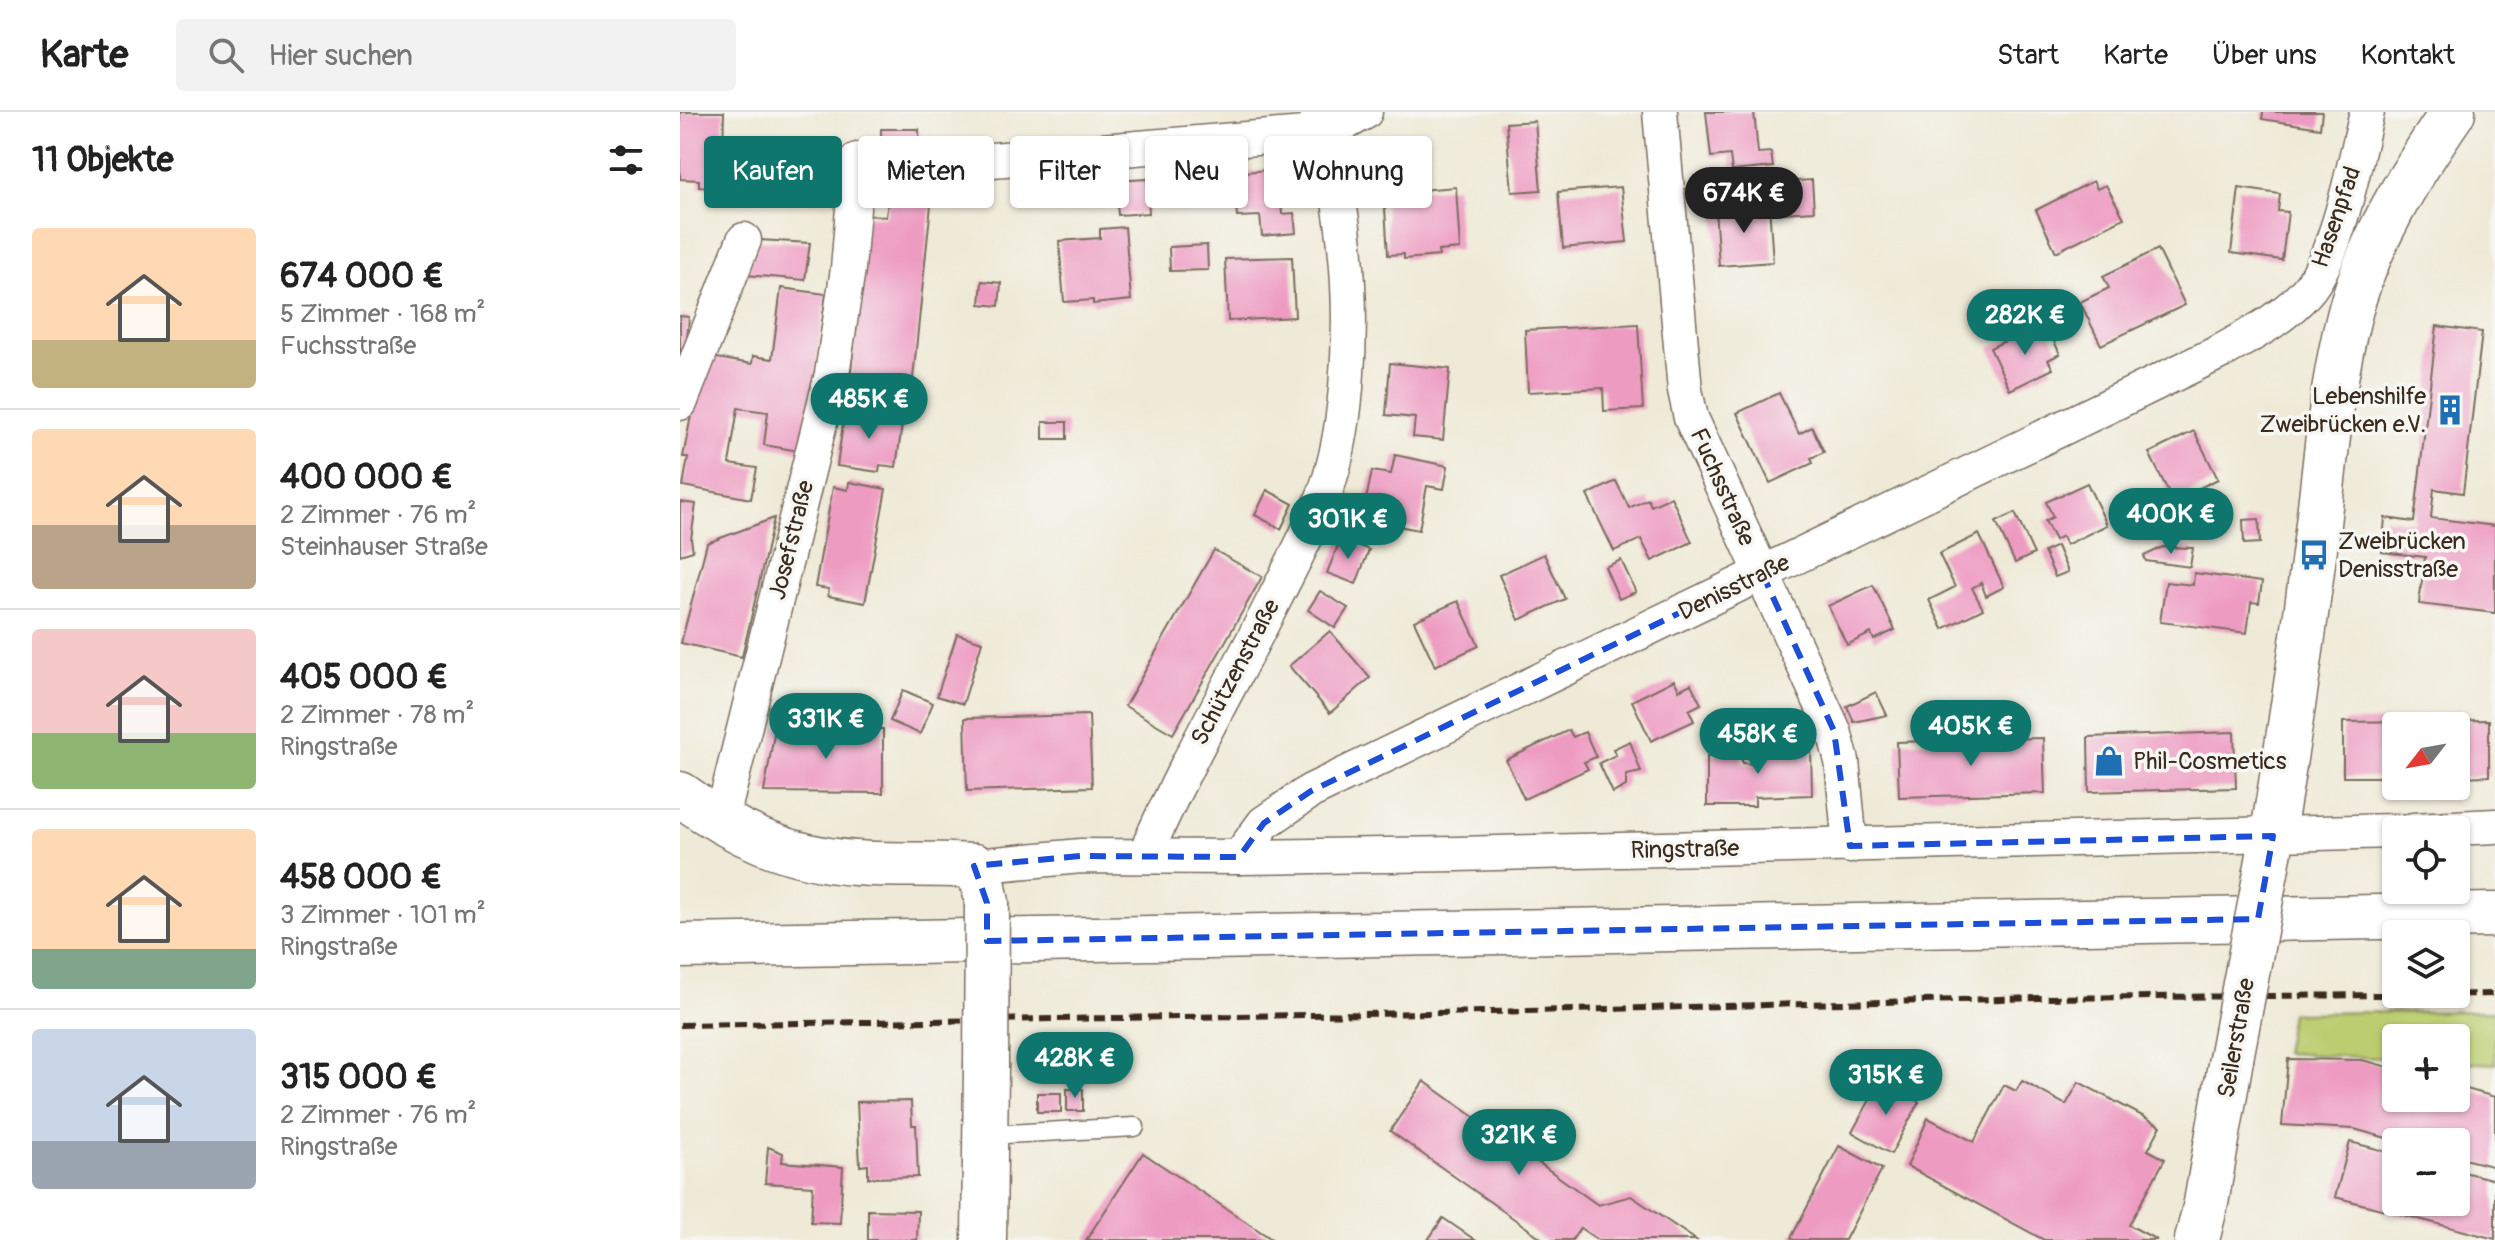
<!DOCTYPE html>
<html lang="de">
<meta charset="utf-8">
<style>
body{margin:0;font-family:Pangolin,sans-serif;background:#f2f2f2;color:#222;height:100vh;display:flex;flex-direction:column;font-size:30px;white-space:nowrap}
*{box-sizing:border-box;margin:0}
p{font-size:26px;color:#767676}
.icon{flex:none;width:44px;height:44px;fill:none;stroke:currentColor;stroke-width:2;stroke-linecap:round;stroke-linejoin:round}
.map{position:relative;flex:1;overflow:hidden}
.panel{display:flex;flex-direction:column;background:#fff;width:680px}
.panel>*{flex:none}
.hud{position:absolute;left:24px;top:24px;width:760px;height:72px;display:flex;gap:16px}
.needle{width:52px;rotate:239deg}
.tools{position:absolute;left:1702px;top:600px;display:grid;gap:16px}
.tools a{display:grid;place-items:center;width:88px;height:88px;border-radius:8px;background:#fff;box-shadow:0 2px 6px #0004;font-size:40px}
.price{position:absolute;translate:-50% -68px;padding:0 18px;border-radius:28px;background:#0f766e;color:#fff;font-size:26px;line-height:52px;filter:drop-shadow(0 2px 4px #0008)}
.price::after{content:'';position:absolute;left:50%;top:48px;width:24px;height:18px;margin-left:-12px;background:inherit;clip-path:polygon(0 0,100% 0,50% 100%)}
.price.on{background:#222;color:#fff}
ul{padding:0;list-style:none}
li{display:flex;align-items:center;gap:24px;height:200px;padding:0 32px}
li+li{border-top:2px solid #e0e0e0}
li span{display:grid;place-items:center;flex:none;width:224px;height:160px;border-radius:8px;color:#555}
li>.icon{margin-inline-start:auto}
span .icon{width:96px;height:96px;fill:#fffc;stroke-width:1}
li b{font-size:34px}
h2{display:flex;justify-content:space-between;align-items:center;height:96px;padding:0 32px;font-size:34px}
.pill{padding:0 28px;border-radius:8px;background:#fff;box-shadow:0 2px 6px #0004;font-size:28px;line-height:72px}
.pill.on{background:#0f766e;color:#fff}
header{display:flex;align-items:center;gap:48px;box-sizing:border-box;height:112px;padding:0 40px;background:#fff;border-bottom:2px solid #e0e0e0}
header strong{font-size:38px}
nav{display:flex;gap:44px;margin-inline-start:auto;font-size:28px}
.search{width:560px;height:72px;background:#f2f2f2;display:flex;align-items:center;gap:20px;box-sizing:border-box;padding:0 28px;border-radius:8px;color:#767676;font-size:30px}
main{display:flex;flex:1;min-height:0}
.map>svg:first-child{display:block}
.green{fill:#bbcd70;stroke:#7b7c47;stroke-width:2}
.building{fill:#ee9bc2}
.lines{fill:none;stroke-linecap:round;stroke-linejoin:round}
.lane-casing{stroke:#7a6d5f;stroke-width:21}
.street-casing{stroke:#7a6d5f;stroke-width:37}
.secondary-casing{stroke:#7a6d5f;stroke-width:47}
.lane{stroke:#fff;stroke-width:18}
.street{stroke:#fff;stroke-width:34}
.secondary{stroke:#fff;stroke-width:44}
.rail{stroke:#3b2a1e;stroke-width:6;stroke-dasharray:12 6;stroke-linecap:butt}
.secondary-bridge-casing{stroke:#7a6d5f;stroke-width:47;stroke-linecap:butt}
.secondary-bridge{stroke:#fff;stroke-width:44}
.marked{fill:none;stroke:#1d4ed8;stroke-width:6;stroke-dasharray:16 10;stroke-linejoin:round}
.labels{text-anchor:middle;stroke-width:7;stroke-linejoin:round;paint-order:stroke}
.street-label{font-size:24px;fill:#3b2a1e;stroke:#f6f6f2}
.poi-label{font-size:24px;fill:#3b2a1e;stroke:#f6f6f2;text-anchor:start}
</style>
<header>
<strong>Karte</strong>
<div class="search"><svg class="icon" aria-label="search" viewBox="0 0 24 24"><circle cx="10" cy="10" r="6"/><path d="M15 15l6 6"/></svg>Hier suchen</div>
<nav><a>Start</a><a>Karte</a><a>Über uns</a><a>Kontakt</a></nav>
</header>
<main>
<section class="panel">
<h2>11 Objekte<svg class="icon" aria-label="filters" viewBox="0 0 24 24"><path d="M4 7h16M4 17h16"/><circle cx="9" cy="7" r="2"/><circle cx="15" cy="17" r="2"/></svg></h2>
<ul>
<li><span style="background:linear-gradient(#ffd9b3 70%,#c2b280 0)"><svg class="icon" aria-label="home" viewBox="0 0 24 24"><path d="M3 11l9-7 9 7M6 9v11h12V9"/></svg></span><div><b>674 000 €</b><p>5 Zimmer · 168 m²</p><p>Fuchsstraße</p></div></li>
<li><span style="background:linear-gradient(#ffd9b3 60%,#b9a48a 0)"><svg class="icon" aria-label="home" viewBox="0 0 24 24"><path d="M3 11l9-7 9 7M6 9v11h12V9"/></svg></span><div><b>400 000 €</b><p>2 Zimmer · 76 m²</p><p>Steinhauser Straße</p></div></li>
<li><span style="background:linear-gradient(#f6c9c9 65%,#8fb573 0)"><svg class="icon" aria-label="home" viewBox="0 0 24 24"><path d="M3 11l9-7 9 7M6 9v11h12V9"/></svg></span><div><b>405 000 €</b><p>2 Zimmer · 78 m²</p><p>Ringstraße</p></div></li>
<li><span style="background:linear-gradient(#ffd9b3 75%,#7fa58c 0)"><svg class="icon" aria-label="home" viewBox="0 0 24 24"><path d="M3 11l9-7 9 7M6 9v11h12V9"/></svg></span><div><b>458 000 €</b><p>3 Zimmer · 101 m²</p><p>Ringstraße</p></div></li>
<li><span style="background:linear-gradient(#c9d6e8 70%,#9aa5b1 0)"><svg class="icon" aria-label="home" viewBox="0 0 24 24"><path d="M3 11l9-7 9 7M6 9v11h12V9"/></svg></span><div><b>315 000 €</b><p>2 Zimmer · 76 m²</p><p>Ringstraße</p></div></li>
</ul>
</section>
<div class="map">
<svg width="1815" height="1128" viewBox="0 0 1815 1128">
<rect width="100%" height="100%" fill="#f6f6f2"/>
<filter id="ink" filterUnits="userSpaceOnUse"><feTurbulence type="fractalNoise" baseFrequency=".0125" numOctaves="2"/><feDisplacementMap in="SourceGraphic" scale="16" xChannelSelector="R" yChannelSelector="G"/><feConvolveMatrix kernelMatrix="1 2 1 2 8 2 1 2 1" color-interpolation-filters="sRGB"/></filter>
<filter id="wash" filterUnits="userSpaceOnUse"><feTurbulence type="fractalNoise" baseFrequency=".006" numOctaves="4" result="noise"/><feDisplacementMap in="SourceGraphic" scale="32" xChannelSelector="R" yChannelSelector="G"/><feGaussianBlur stdDeviation="1.8" result="paint"/><feColorMatrix in="noise" values="0 0 0 0 0 0 0 0 0 0 0 0 0 0 0 0 0 1.4 0 .05"/><feComposite in="paint" operator="in"/></filter>
<g filter="url(#wash)">
<rect width="100%" height="100%" fill="#efead7"/>
<path class="green" d="M1815 899V952L1776 950V926H1716V947L1604 941 1611 901Z"/>
<g id="blocks">
<g class="building">
<path d="M0 0H44L42 76 19 75V68L0 67Z"/>
<path d="M1026 0H1074L1078 41 1091 40 1093 55 1052 59 1050 43 1031 45Z"/>
<path d="M1583 0H1642L1640 16 1582 7Z"/>
<path d="M855 9 861 78 832 80 826 11Z"/>
<path d="M201 17H239L240 76H202Z"/>
<path d="M598 57 602 102 614 101 616 121 582 124 580 104 557 105 554 61Z"/>
<path d="M467 67 469 101 438 103 435 69Z"/>
<path d="M1132 68 1134 99 1102 101 1101 70Z"/>
<path d="M1413 69 1417 77 1426 73 1444 106 1376 140 1356 98Z"/>
<path d="M776 75 780 137 758 139 759 144 724 147V142L708 143 704 81Z"/>
<path d="M941 75 947 130 883 136 878 80Z"/>
<path d="M1559 76 1600 82 1598 99 1608 100 1602 148 1551 141Z"/>
<path d="M208 89 251 93 232 276 170 269 187 103 206 105Z"/>
<path d="M1089 93 1093 150 1039 154 1035 96Z"/>
<path d="M445 115 451 188 413 192V188L384 190 379 129 420 126V117Z"/>
<path d="M79 128 130 131 125 168 66 163Z"/>
<path d="M527 133 528 158 490 159 489 135Z"/>
<path d="M1478 137 1505 193 1421 233 1400 190 1429 176 1423 164Z"/>
<path d="M612 145 615 205 548 209 545 147Z"/>
<path d="M302 169 321 171 319 194 300 192Z"/>
<path d="M101 176 146 182 125 340 84 333 88 300 58 296 49 352 77 356 71 387 3 374 8 345H3L13 293 31 245 72 252 73 244 92 247Z"/>
<path d="M0 204 9 205 5 248 0 247Z"/>
<path d="M958 212 963 297 924 299 923 276 848 280 845 218Z"/>
<path d="M1757 214 1802 220 1783 381 1754 377 1751 406 1815 414V501L1739 492 1745 445 1702 440 1705 406 1734 410Z"/>
<path d="M1353 216 1356 224 1369 218 1380 242 1368 248 1373 257 1330 278 1310 236Z"/>
<path d="M710 251 770 257 763 328 733 325 735 306 706 303Z"/>
<path d="M1099 281 1119 322 1132 315 1144 340 1131 346 1133 351 1090 371 1057 301Z"/>
<path d="M165 298 223 306 216 355 200 353 199 360 157 354Z"/>
<rect x="363" y="310" width="24" height="17"/>
<path d="M1514 319 1538 367 1493 389 1469 341Z"/>
<path d="M715 343 768 354 764 377 747 374 739 418 682 407 692 359 711 362Z"/>
<path d="M936 369 949 396 968 387 971 394 991 385 1012 430 972 449 961 427 934 439 907 383Z"/>
<path d="M169 370 206 377 185 491 148 484 149 477 135 475 153 375 168 378Z"/>
<path d="M1407 371 1427 413 1386 433 1382 424 1375 428 1365 409 1373 405 1366 390Z"/>
<path d="M587 378 613 392 601 417 575 403Z"/>
<path d="M0 390 16 392 11 427 13 439 0 443Z"/>
<path d="M1335 401 1354 442 1335 451 1316 410Z"/>
<path d="M94 406 62 545 1 531 27 431Z"/>
<path d="M1579 407 1580 431 1564 432 1563 408Z"/>
<path d="M1299 422 1324 475 1306 484 1301 471 1292 476 1303 497 1263 517 1249 488 1275 475 1259 442Z"/>
<path d="M661 426 689 438 676 472 647 461Z"/>
<path d="M1377 434 1388 460 1375 465 1364 440Z"/>
<path d="M1483 435 1513 436 1510 455 1466 449 1464 444Z"/>
<path d="M534 438 582 465 493 622 445 594Z"/>
<path d="M864 442 885 487 839 508 819 463Z"/>
<path d="M941 448 956 480 939 487 925 455Z"/>
<path d="M1514 461 1582 470 1579 491 1571 490 1567 521 1480 510 1486 470 1513 473Z"/>
<path d="M1193 473 1215 518 1194 528 1191 521 1167 533 1148 494Z"/>
<path d="M640 479 668 496 655 516 628 498Z"/>
<path d="M778 489 799 534 755 554 734 509Z"/>
<path d="M650 519 690 566 650 601 609 554Z"/>
<path d="M277 522 302 530 283 592 257 584Z"/>
<path d="M994 568 999 578 1011 572 1021 592 1009 598 1014 609 971 629 952 589Z"/>
<path d="M223 578 253 591 240 622 210 609Z"/>
<path d="M1196 580 1207 603 1174 610 1167 594Z"/>
<path d="M409 603 412 675 287 679 285 606Z"/>
<path d="M1809 608V664L1776 665V614H1716V665H1663V610Z"/>
<path d="M95 616 203 617V681L84 680Z"/>
<path d="M889 618 893 625 905 620 916 645 904 650 908 657 844 687 826 648Z"/>
<path d="M1554 620 1556 676 1409 680 1408 625Z"/>
<path d="M1363 626 1365 681 1219 685 1217 630Z"/>
<path d="M950 629 961 660 946 663V674L933 681 919 651 936 643 933 637Z"/>
<path d="M1131 635 1132 683 1075 685V694H1027V644L1062 637V651L1075 652V636Z"/>
<path d="M1608 947 1682 948 1716 957V986H1776V974L1815 985V1055L1776 1045V1030H1721L1674 1017 1602 1013Z"/>
<path d="M1201 968 1239 990 1211 1042 1172 1020Z"/>
<path d="M744 969 918 1093 951 1084 1016 1128H918L900 1116 892 1128H864L710 1019Z"/>
<path d="M1342 969 1386 993 1399 970 1481 1014 1468 1038 1485 1047 1449 1113 1477 1128H1364L1227 1054 1248 1006 1294 1030 1324 973 1336 979Z"/>
<rect x="387" y="977" width="16" height="22"/>
<rect x="357" y="981" width="24" height="19"/>
<path d="M231 989 232 1013H236L238 1065 188 1066V1053L180 1054 177 990Z"/>
<path d="M1670 1030 1716 1042V1090H1776V1058L1815 1068V1127L1655 1085Z"/>
<path d="M1159 1034 1202 1057 1165 1128H1114L1111 1126Z"/>
<path d="M88 1035 103 1041 102 1050 163 1055 160 1111 131 1110 133 1074 85 1071Z"/>
<path d="M463 1041 593 1128H406Z"/>
<path d="M188 1098 238 1099 237 1128H188Z"/>
<path d="M763 1106 795 1128H748Z"/>
</g>
</g>
</g>
<g filter="url(#ink)">
<use href="#blocks" fill-opacity="0" stroke="#7a6d5f" stroke-width="2"/>
<g class="lines">
<g class="lane-casing">
<path id="lane" d="M307 1023 455 1015"/>
</g>
<g class="street-casing">
<g id="street">
<path d="M980 0 1005 278 1011 306 1154 619 1162 649 1170 734"/>
<path d="M300 49 625 22 667 10 685 0"/>
<path d="M0 291 64 128"/>
<path d="M41 710 152 262 168 157 177 48"/>
<path d="M1733 718 1815 714"/>
<path d="M465 743C503 655 551 573 594 488 612 452 632 416 646 378 658 345 663 311 666 276 674 183 666 90 637 0"/>
<path d="M559 745 584 711 631 679 1542 239C1572 222 1604 206 1627 179 1658 143 1675 48 1687 0"/>
<path d="M294 754 401 744 559 745 778 742 1716 719"/>
</g>
</g>
<g class="secondary-casing">
<g id="secondary">
<path d="M0 682C53 721 109 747 176 751 215 754 254 751 294 754L304 774 307 791"/>
<path d="M1586 760C1605 655 1620 549 1634 443 1645 364 1649 282 1669 204 1688 129 1730 63 1773 0"/>
<path d="M0 834 1815 803"/>
<path d="M304 1128 306 955"/>
<path d="M1517 1128 1526 1091 1551 947"/>
</g>
</g>
<use href="#lane" class="lane"/>
<use href="#street" class="street"/>
<use href="#secondary" class="secondary"/>
<path class="rail" d="M0 913 811 900 1359 886 1815 882"/>
<g class="secondary-bridge-casing">
<g id="secondary-bridge">
<path d="M1551 947 1586 760"/>
<path d="M306 955 307 791"/>
</g>
</g>
<use href="#secondary-bridge" class="secondary-bridge"/>
</g>
</g>
<path class="marked" d="M1082 461 1154 619 1170 734 1593 724 1578 807 307 829V791L294 754 401 744 559 745 584 711 631 679Z"/>
<defs>
<g id="building-bare" transform="scale(2.4)"><path d="M-4-6H4V6H1V3H-1V6H-4ZM-2.5-4.3h1.7v1.8h-1.7ZM.8-4.3h1.7v1.8H.8ZM-2.5-1h1.7V.8h-1.7ZM.8-1h1.7V.8H.8Z" fill="#1f6fb2" stroke="#f6f6f2" stroke-width="2.5" paint-order="stroke"/></g>
<g id="bus-bare" transform="scale(2.4)"><path d="M-5-6H5V4H4V6H2V4H-2V6H-4V4H-5ZM-3.5-4V0h7V-4ZM-3.5 1.2v1.5H-2V1.2ZM2 1.2v1.5H3.5V1.2Z" fill="#1f6fb2" stroke="#f6f6f2" stroke-width="2.5" paint-order="stroke"/></g>
<g id="shop-bare" transform="scale(2.4)"><path d="M-5-2.5h2.3a2.7 3.5 0 0 1 5.4 0H5L5.5 6h-11ZM-1.5-2.5h3a1.5 2.3 0 0 0-3 0Z" fill="#1f6fb2" stroke="#f6f6f2" stroke-width="2.5" paint-order="stroke"/></g>
</defs>
<g fill-rule="evenodd">
<use href="#building-bare" x="1770" y="298"/>
<use href="#bus-bare" x="1634" y="443"/>
<use href="#shop-bare" x="1429" y="649"/>
</g>
<g class="labels">
<g class="street-label">
<text transform="translate(1656 105) rotate(-71)" y="8">Hasenpfad</text>
<text transform="translate(1043 375) rotate(66)" y="8">Fuchsstraße</text>
<text transform="translate(111 428) rotate(-76)" y="8">Josefstraße</text>
<text transform="translate(1054 475) rotate(-26)" y="8">Denisstraße</text>
<text transform="translate(555 560) rotate(-62)" y="8">Schützenstraße</text>
<text transform="translate(1005 737) rotate(-1)" y="8">Ringstraße</text>
<text transform="translate(1556 926) rotate(-80)" y="8">Seilerstraße</text>
</g>
<g class="poi-label">
<text x="1746" y="292" text-anchor="end">Lebenshilfe<tspan x="1746" dy="28">Zweibrücken e.V.</tspan></text>
<text x="1658" y="437">Zweibrücken<tspan x="1658" dy="28">Denisstraße</tspan></text>
<text x="1453" y="657">Phil-Cosmetics</text>
</g>
</g>
</svg>
<div class="tools">
<a><svg class="needle" viewBox="-14 -14 28 28"><path d="M0-13l5 13h-10z" fill="#e53935"/><path d="M0 13l5-13h-10z" fill="#767676"/></svg></a>
<a><svg class="icon" aria-label="locate" viewBox="0 0 24 24"><circle cx="12" cy="12" r="6"/><path d="M12 2v4M12 18v4M2 12h4M18 12h4"/></svg></a>
<a><svg class="icon" aria-label="layers" viewBox="0 0 24 24"><path d="M12 4l9 5-9 5-9-5zM3 14l9 5 9-5"/></svg></a>
<a>+</a>
<a>−</a>
</div>
<b class="price on" style="left:1064px;top:123px">674K €</b>
<b class="price" style="left:1345px;top:245px">282K €</b>
<b class="price" style="left:189px;top:329px">485K €</b>
<b class="price" style="left:1491px;top:444px">400K €</b>
<b class="price" style="left:668px;top:449px">301K €</b>
<b class="price" style="left:146px;top:649px">331K €</b>
<b class="price" style="left:1291px;top:656px">405K €</b>
<b class="price" style="left:1078px;top:664px">458K €</b>
<b class="price" style="left:395px;top:988px">428K €</b>
<b class="price" style="left:1206px;top:1005px">315K €</b>
<b class="price" style="left:839px;top:1065px">321K €</b>
<div class="hud">
<a class="pill on">Kaufen</a>
<a class="pill">Mieten</a>
<a class="pill">Filter</a>
<a class="pill">Neu</a>
<a class="pill">Wohnung</a>
</div>
</div>
</main>
